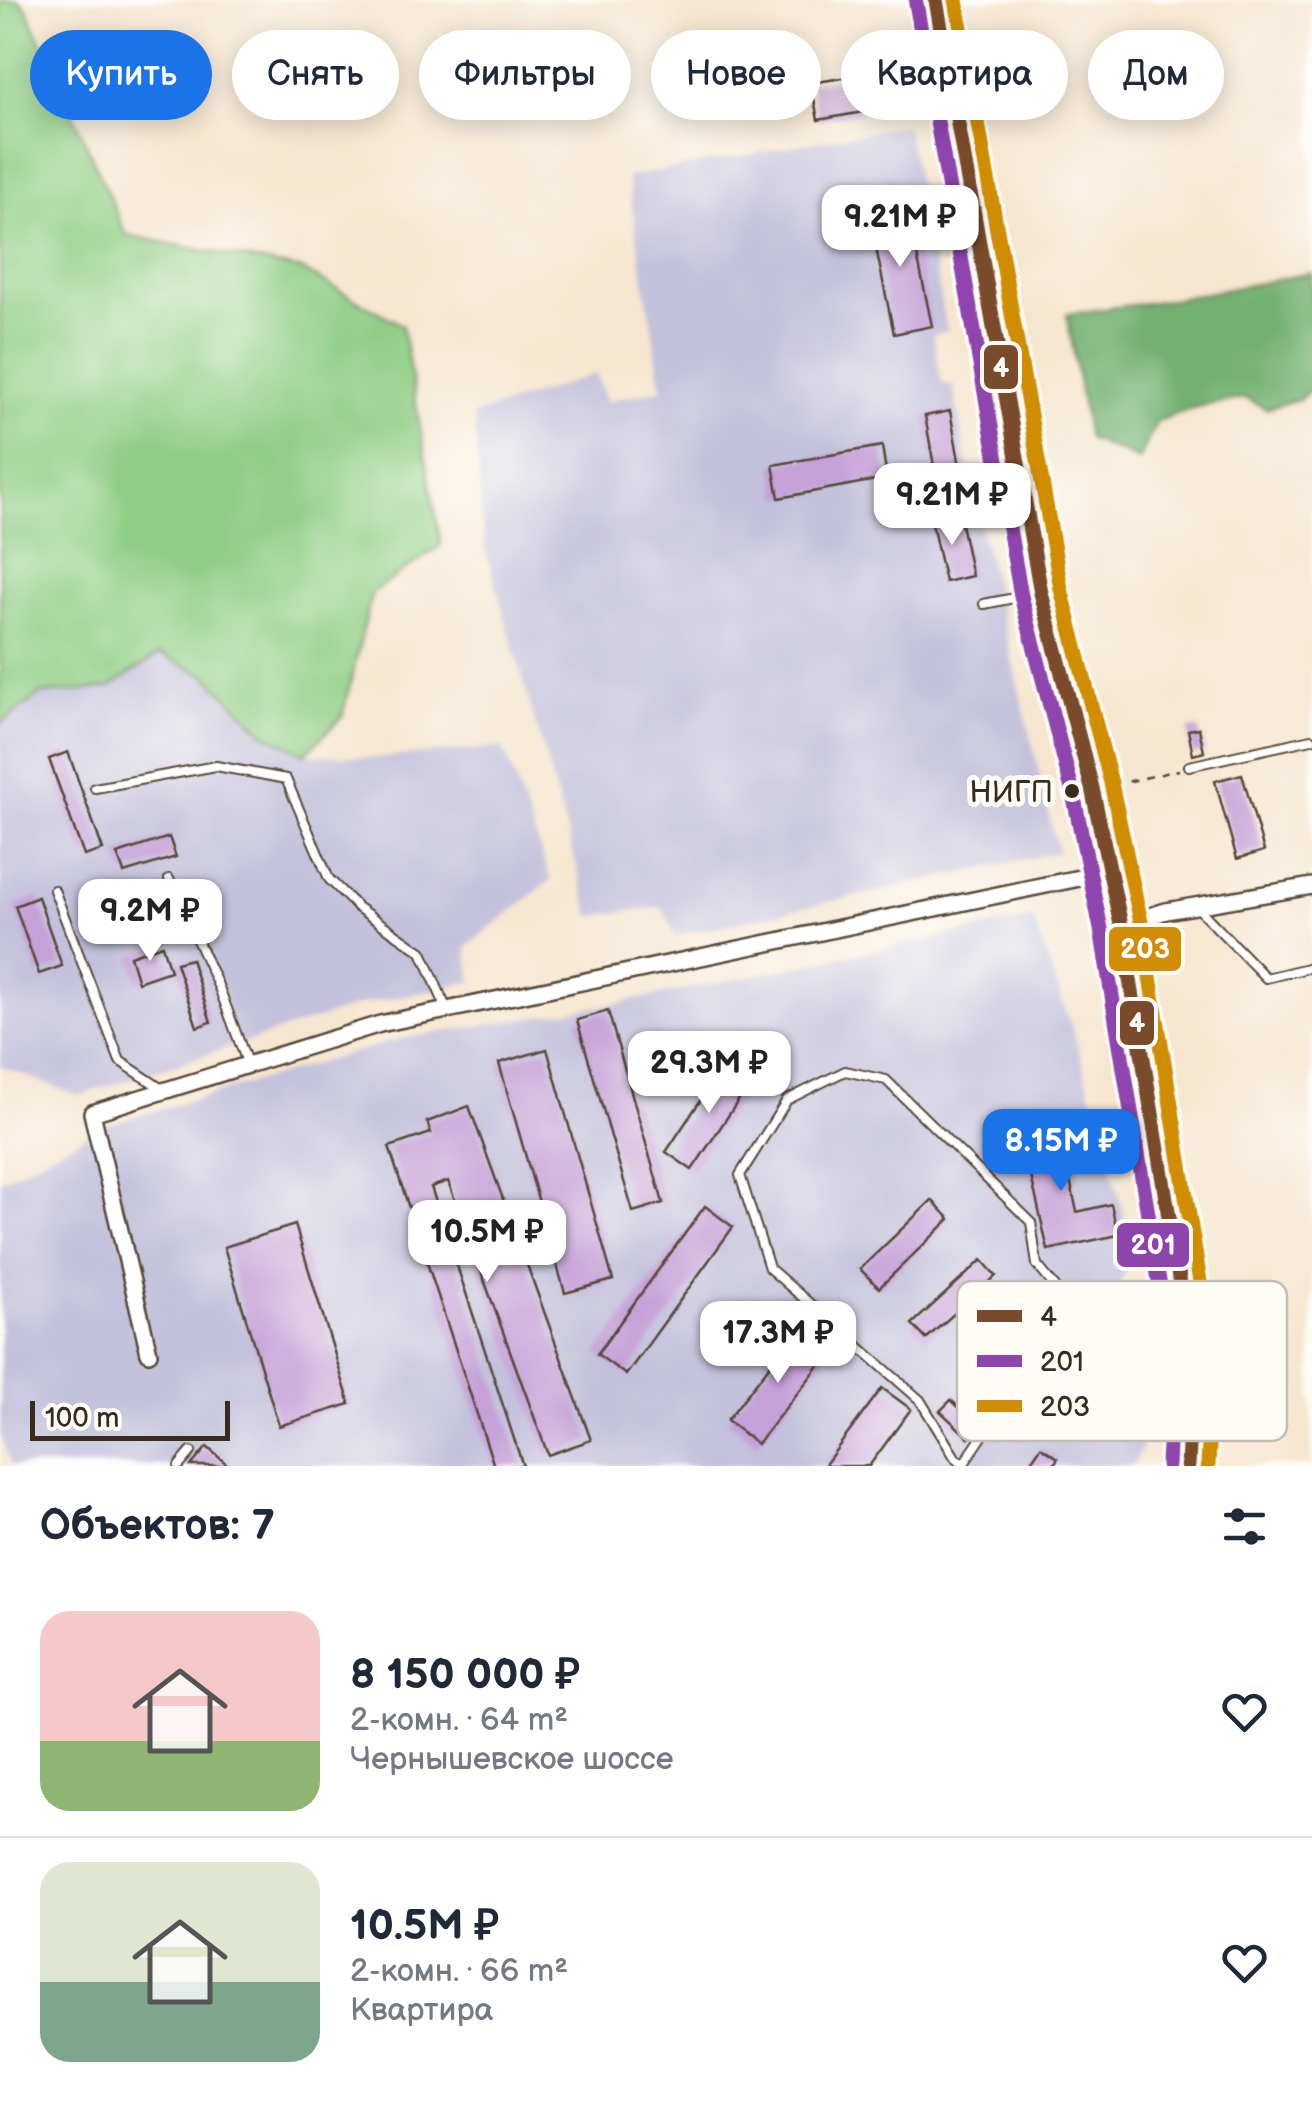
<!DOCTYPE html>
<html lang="ru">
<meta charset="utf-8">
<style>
body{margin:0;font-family:"Balsamiq Sans",sans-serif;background:#f2f2f3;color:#1f2937;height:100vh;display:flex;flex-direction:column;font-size:38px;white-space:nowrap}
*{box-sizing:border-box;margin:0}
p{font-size:32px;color:#747a83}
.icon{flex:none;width:55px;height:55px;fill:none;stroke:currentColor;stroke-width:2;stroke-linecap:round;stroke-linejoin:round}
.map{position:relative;height:1466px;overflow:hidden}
.sheet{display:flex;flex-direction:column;background:#fff;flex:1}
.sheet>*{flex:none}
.top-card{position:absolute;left:30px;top:30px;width:1252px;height:90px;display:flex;gap:20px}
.scale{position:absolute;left:30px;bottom:25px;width:200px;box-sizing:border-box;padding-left:10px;border:5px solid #3b2a1e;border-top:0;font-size:28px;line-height:35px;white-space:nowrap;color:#3b2a1e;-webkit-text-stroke:8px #fdfcf7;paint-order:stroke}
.price{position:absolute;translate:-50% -85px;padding:0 22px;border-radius:20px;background:#fff;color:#222;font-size:32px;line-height:65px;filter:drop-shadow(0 2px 5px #0008)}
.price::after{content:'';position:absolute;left:50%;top:60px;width:30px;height:22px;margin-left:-15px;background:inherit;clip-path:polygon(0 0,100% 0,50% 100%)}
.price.selected{background:#1a73e8;color:#fff}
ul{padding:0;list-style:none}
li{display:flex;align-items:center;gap:30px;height:250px;padding:0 40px}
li+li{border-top:2px solid #e0e1e3}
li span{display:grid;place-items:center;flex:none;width:280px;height:200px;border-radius:30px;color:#555}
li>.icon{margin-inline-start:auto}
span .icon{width:120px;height:120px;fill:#fffc;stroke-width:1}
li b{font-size:42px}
h2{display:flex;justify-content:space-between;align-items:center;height:120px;padding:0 40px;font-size:42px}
.chip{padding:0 35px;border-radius:45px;background:#fff;box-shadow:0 5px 25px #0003;font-size:35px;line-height:90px}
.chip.selected{background:#1a73e8;color:#fff}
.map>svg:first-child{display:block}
.industrial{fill:#c3c1db}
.green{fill:#8fce85;stroke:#657c52;stroke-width:2.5}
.forest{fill:#73b172;stroke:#576e48;stroke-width:2.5}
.building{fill:#c6a1d8}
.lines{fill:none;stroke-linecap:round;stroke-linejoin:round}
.service-casing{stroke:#574639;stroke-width:12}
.minor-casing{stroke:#574639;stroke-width:20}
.primary-casing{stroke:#574639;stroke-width:30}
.path{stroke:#574639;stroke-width:2.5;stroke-dasharray:8 8;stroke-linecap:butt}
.service{stroke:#fff;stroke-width:8}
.minor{stroke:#fff;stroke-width:15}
.primary{stroke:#fabc8b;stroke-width:25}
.bus-1-casing{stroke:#fdfcf7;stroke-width:22}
.bus-2-casing{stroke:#fdfcf7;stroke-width:22}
.bus-3-casing{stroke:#fdfcf7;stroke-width:22}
.bus-1{stroke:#7a4b2a;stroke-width:15}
.bus-2{stroke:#8e44ad;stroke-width:15}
.bus-3{stroke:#d18d06;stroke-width:15}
.bus-dot{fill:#3b2a1e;stroke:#fdfcf7;stroke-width:4}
.labels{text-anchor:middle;stroke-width:10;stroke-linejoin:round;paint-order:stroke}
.bus-label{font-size:30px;fill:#3b2a1e;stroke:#fdfcf7;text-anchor:end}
.key{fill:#fdfcf7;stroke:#c3bdb6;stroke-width:2.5}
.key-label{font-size:28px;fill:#3b2a1e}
.line-badge{stroke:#fdfcf7;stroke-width:4}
.badge-label{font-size:28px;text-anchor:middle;font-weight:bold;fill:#fff}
</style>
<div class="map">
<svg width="1312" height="1466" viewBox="0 0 1312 1466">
<rect width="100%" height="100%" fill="#fdfcf7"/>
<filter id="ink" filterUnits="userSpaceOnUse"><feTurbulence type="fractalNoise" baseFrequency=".01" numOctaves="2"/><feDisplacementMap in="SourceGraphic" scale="20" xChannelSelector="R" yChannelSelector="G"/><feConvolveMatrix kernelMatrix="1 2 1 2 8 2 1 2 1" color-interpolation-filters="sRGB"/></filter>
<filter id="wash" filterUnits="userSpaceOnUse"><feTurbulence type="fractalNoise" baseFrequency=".0048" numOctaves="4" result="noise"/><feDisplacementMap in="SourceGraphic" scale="40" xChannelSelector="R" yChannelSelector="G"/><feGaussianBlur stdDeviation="2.25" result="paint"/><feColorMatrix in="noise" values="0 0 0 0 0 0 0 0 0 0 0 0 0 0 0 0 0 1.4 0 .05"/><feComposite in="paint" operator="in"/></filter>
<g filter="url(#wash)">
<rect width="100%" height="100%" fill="#f6e6cf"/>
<g class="industrial">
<path d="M906 125 947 330 933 335 942 383 953 385 970 483 1058 852 675 936 663 907 591 916 484 545 474 415 596 374 606 401 662 389 627 177Z"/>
<path d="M160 654 206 675 264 733 305 754 374 758 503 747 551 880 466 947 473 981 361 1005 78 1096 0 1066V724L42 694 107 688Z"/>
<path d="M1033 918 1076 1040 1134 1252 1095 1340 1143 1447 1132 1466H11L0 1434V1180L104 1126 400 1039 613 1004Z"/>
</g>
<path class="green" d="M0 0H18L26 7 126 235 302 270 402 325 441 545 372 593 342 717 305 754 264 733 206 675 160 654 108 688 41 694 0 724Z"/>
<path class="forest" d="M1312 273V388L1300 399 1266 409 1246 398 1196 407 1157 421 1139 460 1088 439 1067 314 1175 299Z"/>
<g id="blocks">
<g class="building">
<path d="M873 73 880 109 818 120 811 83Z"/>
<path d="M907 207 932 326 894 334 869 215Z"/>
<path d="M950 411 961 472 936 477 925 416Z"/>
<path d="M882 446 887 478 779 498 773 465Z"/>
<path d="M959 514 972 576 945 582 931 520Z"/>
<path d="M1199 728 1204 752 1193 755 1188 730Z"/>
<path d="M68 752 103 850 84 856 49 759Z"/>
<path d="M1242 774 1264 851 1237 859 1215 781Z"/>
<path d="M169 837 176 857 124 873 117 854Z"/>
<path d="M38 897 62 966 39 974 15 906Z"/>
<path d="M162 945 170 971 138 982 130 956Z"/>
<path d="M191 959 211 1022 197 1027 176 963Z"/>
<path d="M608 1011 663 1203 633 1212 577 1020Z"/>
<path d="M547 1049 613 1280 565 1293 499 1063Z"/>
<path d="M726 1062 752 1080 692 1170 666 1152Z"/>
<path d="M469 1106 591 1440 548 1455 448 1181 431 1187 523 1466H494L389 1147 431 1133 427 1122Z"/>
<path d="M1058 1124 1077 1212 1111 1204 1118 1235 1048 1250 1021 1132Z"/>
<path d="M932 1200 950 1219 879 1288 860 1269Z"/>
<path d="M705 1206 733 1227 626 1375 597 1354Z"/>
<path d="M295 1225 350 1404 279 1426 224 1247Z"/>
<path d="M982 1260 996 1276 926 1339 912 1324Z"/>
<path d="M799 1328 830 1352 757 1444 727 1420Z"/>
<path d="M882 1388 911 1409 869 1466H824Z"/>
<path d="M951 1400 980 1427 969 1438 940 1411Z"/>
<path d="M207 1447 229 1466H191Z"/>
<path d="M1041 1447 1058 1458 1053 1466H1028Z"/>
</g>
</g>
</g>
<g filter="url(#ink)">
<use href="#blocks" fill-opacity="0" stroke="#574639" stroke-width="2.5"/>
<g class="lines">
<g class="service-casing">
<g id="service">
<path d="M984 604 1039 593"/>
<path d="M1189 766 1312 739"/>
<path d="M95 788 216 766 286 779 329 879 357 907 422 952 447 1010"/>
<path d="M169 879 220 990 248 1065"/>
<path d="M54 890 120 1061 165 1091"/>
<path d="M1196 906 1266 978 1312 967"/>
<path d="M963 1465 1011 1394 1049 1360 1078 1315 1037 1265 1031 1222 886 1080 845 1071 787 1100 740 1175 769 1268 920 1400 956 1459 965 1466"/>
<path d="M179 1466 191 1452"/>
</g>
</g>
<g class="minor-casing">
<g id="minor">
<path d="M1121 925 1166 911 1312 886"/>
<path d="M149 1353 92 1113 380 1024 1108 872"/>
</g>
</g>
<g class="primary-casing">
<path id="primary" d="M936 0 1041 593 1092 788 1121 925 1181 1290 1192 1385 1188 1466"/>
</g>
<path class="path" d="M1113 785 1179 770"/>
<use href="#service" class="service"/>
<use href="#minor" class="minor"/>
<use href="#primary" class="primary"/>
<g class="bus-1-casing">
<path id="bus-1" d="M936 0 1041 593 1092 788 1121 925 1181 1290 1192 1385 1188 1466"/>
</g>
<g class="bus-2-casing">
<path id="bus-2" d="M916 3 1021 596 1073 793 1101 929 1161 1293 1172 1386 1168 1465"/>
</g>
<g class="bus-3-casing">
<path id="bus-3" d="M956 0 1061 589 1111 783 1141 922 1201 1288 1212 1384 1208 1466"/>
</g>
<use href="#bus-1" class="bus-1"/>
<use href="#bus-2" class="bus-2"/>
<use href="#bus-3" class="bus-3"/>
</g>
</g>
<circle class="bus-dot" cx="1072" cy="791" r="9"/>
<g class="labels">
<g class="bus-label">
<text x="1053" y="802">НИГП</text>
</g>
</g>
<rect x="957" y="1281" width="330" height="160" rx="15" class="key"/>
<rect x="977" y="1310" width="45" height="12" fill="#7a4b2a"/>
<rect x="977" y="1355" width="45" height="12" fill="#8e44ad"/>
<rect x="977" y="1400" width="45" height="12" fill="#d18d06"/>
<g class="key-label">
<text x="1040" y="1326">4</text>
<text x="1040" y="1371">201</text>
<text x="1040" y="1416">203</text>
</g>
<g class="line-badge">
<rect x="982" y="343" width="38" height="48" rx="10" fill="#7a4b2a"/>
<rect x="1107" y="925" width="76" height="48" rx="10" fill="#d18d06"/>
<rect x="1118" y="999" width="38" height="48" rx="10" fill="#7a4b2a"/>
<rect x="1115" y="1221" width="76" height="48" rx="10" fill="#8e44ad"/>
</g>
<g class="badge-label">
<text x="1001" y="377">4</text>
<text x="1145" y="958">203</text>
<text x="1137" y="1032">4</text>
<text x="1153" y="1254">201</text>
</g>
</svg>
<div class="scale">100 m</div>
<b class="price" style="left:900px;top:270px">9.21M ₽</b>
<b class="price" style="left:952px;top:548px">9.21M ₽</b>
<b class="price" style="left:150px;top:964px">9.2M ₽</b>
<b class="price" style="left:709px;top:1116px">29.3M ₽</b>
<b class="price selected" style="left:1061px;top:1194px">8.15M ₽</b>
<b class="price" style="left:487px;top:1285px">10.5M ₽</b>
<b class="price" style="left:778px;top:1386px">17.3M ₽</b>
<div class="top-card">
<a class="chip selected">Купить</a>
<a class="chip">Снять</a>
<a class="chip">Фильтры</a>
<a class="chip">Новое</a>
<a class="chip">Квартира</a>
<a class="chip">Дом</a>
</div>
</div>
<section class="sheet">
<h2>Объектов: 7<svg class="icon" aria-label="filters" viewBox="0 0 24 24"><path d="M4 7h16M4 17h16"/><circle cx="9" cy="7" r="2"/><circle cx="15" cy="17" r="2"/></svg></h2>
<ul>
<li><span style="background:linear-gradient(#f6c9c9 65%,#8fb573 0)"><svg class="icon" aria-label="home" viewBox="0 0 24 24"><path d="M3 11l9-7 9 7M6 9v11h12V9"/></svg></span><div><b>8 150 000 ₽</b><p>2-комн. · 64 m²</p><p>Чернышевское шоссе</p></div><svg class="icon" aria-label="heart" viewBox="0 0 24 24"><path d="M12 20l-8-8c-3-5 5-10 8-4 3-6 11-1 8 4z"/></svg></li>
<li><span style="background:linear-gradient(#dfe7d0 60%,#7fa58c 0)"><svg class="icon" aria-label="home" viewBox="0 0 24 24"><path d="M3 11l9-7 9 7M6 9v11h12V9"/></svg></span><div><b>10.5M ₽</b><p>2-комн. · 66 m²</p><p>Квартира</p></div><svg class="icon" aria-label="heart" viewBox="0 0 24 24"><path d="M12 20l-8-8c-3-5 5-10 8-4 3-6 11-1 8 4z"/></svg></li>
</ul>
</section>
